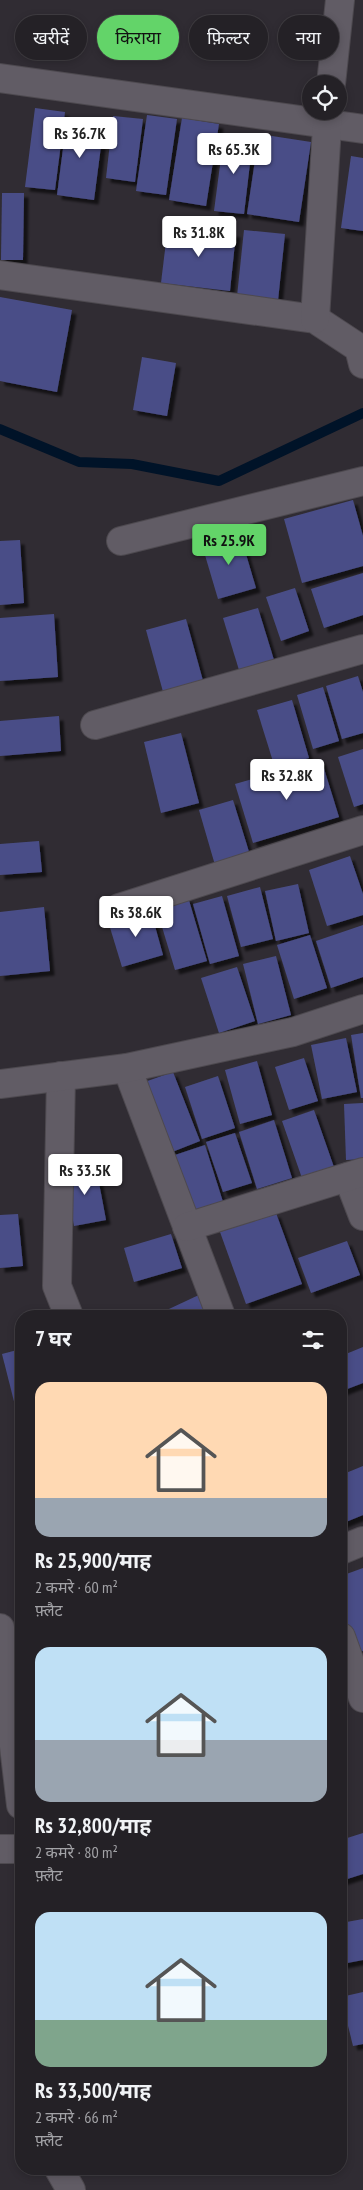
<!DOCTYPE html>
<html lang="hi">
<meta charset="utf-8">
<style>
body{margin:0;font-family:"PT Sans Narrow","Noto Sans Devanagari",sans-serif;background:#2c292e;color:#f1f3f6;height:100vh;display:flex;flex-direction:column;font-size:19px;white-space:nowrap}
*{box-sizing:border-box;margin:0}
p{font-size:16px;color:#a3a3a7}
.icon{flex:none;width:28px;height:28px;fill:none;stroke:currentColor;stroke-width:2;stroke-linecap:round;stroke-linejoin:round}
.map{position:relative;flex:1;overflow:hidden}
.drawer{position:absolute;left:15px;top:1310px;width:332px;height:865px;display:flex;flex-direction:column;background:#242126;border-radius:20px;box-shadow:0 2px 8px #0003,0 0 0 1px #413e43}
.drawer>*{flex:none}
.top-card{position:absolute;left:15px;top:15px;width:334px;height:45px;display:flex;gap:10px}
.tools{position:absolute;left:302px;top:75px;display:grid;gap:10px}
.tools a{display:grid;place-items:center;width:45px;height:45px;border-radius:50%;background:#242126;box-shadow:0 2px 8px #0003,0 0 0 1px #413e43;font-size:25px}
.price{position:absolute;translate:-50% -42px;padding:0 11px;border-radius:5px;background:#fff;color:#222;font-size:16px;line-height:32px;filter:drop-shadow(0 1px 2px #0008)}
.price::after{content:'';position:absolute;left:50%;top:30px;width:15px;height:11px;margin-left:-8px;background:inherit;clip-path:polygon(0 0,100% 0,50% 100%)}
.price.current{background:#63d469;color:#111}
ul{padding:0;list-style:none}
li{display:grid;align-content:center;gap:10px;height:265px;padding:0 20px}
li span{display:grid;place-items:center;height:155px;border-radius:15px;color:#555}
li>.icon{margin-inline-start:auto}
span .icon{width:90px;height:90px;fill:#fffc;stroke-width:1}
li b{font-size:21px}
h2{display:flex;justify-content:space-between;align-items:center;height:60px;padding:0 20px;font-size:21px}
.chip{padding:0 18px;border-radius:22px;background:#242126;box-shadow:0 2px 8px #0003,0 0 0 1px #413e43;font-size:18px;line-height:45px}
.chip.current{background:#63d469;color:#111}
.map>svg:first-child{display:block}
.lines{fill:none;stroke-linecap:round;stroke-linejoin:round}
.stream{stroke:#001328;stroke-width:10}
.building{fill:#4a4e87;filter:url(#shadow)}
.minor-casing{stroke:#4d494f;stroke-width:30}
.minor{stroke:#615c65;stroke-width:28}
</style>
<div class="map">
<svg width="363" height="2190" viewBox="0 0 363 2190">
<defs>
<filter id="shadow"><feDropShadow dx="4.5" dy="4.5" stdDeviation="1" flood-color="#0009"/></filter>
</defs>
<rect width="100%" height="100%" fill="#302c33"/>
<g class="lines">
<path class="stream" d="M0 429 79 462 132 464 219 481 363 413"/>
</g>
<g class="building">
<path d="M35 108 65 112 55 190 25 187Z"/>
<path d="M147 115 177 119 166 195 136 191Z"/>
<path d="M113 116 143 119 135 182 106 178Z"/>
<path d="M67 118 104 123 94 200 57 195Z"/>
<path d="M182 118 219 124 206 206 169 200Z"/>
<path d="M259 134 311 142 299 222 247 214Z"/>
<path d="M224 135 253 138 244 214 214 211Z"/>
<path d="M351 156 363 158V231L341 228Z"/>
<path d="M2 193H24L23 260H1Z"/>
<path d="M168 225 236 233 230 291 161 283Z"/>
<path d="M244 230 285 234 277 310 236 306Z"/>
<path d="M0 297 72 310 57 392 0 381Z"/>
<path d="M142 357 176 363 167 416 133 410Z"/>
<path d="M353 500 363 536V566L302 583 284 519Z"/>
<path d="M240 534 256 588 218 599 202 545Z"/>
<path d="M20 540 24 603 0 605V541Z"/>
<path d="M363 573V615L324 628 311 589Z"/>
<path d="M295 588 309 631 281 641 266 597Z"/>
<path d="M258 608 274 660 239 670 223 618Z"/>
<path d="M54 614 58 677 0 681V618Z"/>
<path d="M186 619 205 688 165 699 146 630Z"/>
<path d="M358 676 363 692V733L342 739 326 686Z"/>
<path d="M323 687 339 741 313 749 297 695Z"/>
<path d="M292 700 309 758 275 768 257 710Z"/>
<path d="M59 716 61 751 0 756V721Z"/>
<path d="M181 733 199 803 161 813 144 742Z"/>
<path d="M363 749V804L354 807 338 757Z"/>
<path d="M321 759 339 817 253 843 235 784Z"/>
<path d="M233 800 250 855 215 865 199 810Z"/>
<path d="M39 841 42 872 0 875V844Z"/>
<path d="M350 856 363 894V915L327 926 309 870Z"/>
<path d="M298 884 309 933 276 941 265 891Z"/>
<path d="M260 887 273 939 241 947 227 896Z"/>
<path d="M222 896 239 956 210 964 193 904Z"/>
<path d="M188 897 207 961 175 970 156 907Z"/>
<path d="M44 907 50 971 0 976V912Z"/>
<path d="M150 908 163 955 122 967 108 921Z"/>
<path d="M363 925V977L331 988 316 941Z"/>
<path d="M310 935 327 988 294 999 277 945Z"/>
<path d="M276 956 291 1015 258 1024 243 964Z"/>
<path d="M237 967 255 1021 219 1033 201 978Z"/>
<path d="M363 1033V1098H361L351 1035Z"/>
<path d="M346 1038 357 1092 322 1099 311 1045Z"/>
<path d="M304 1058 318 1101 289 1110 275 1067Z"/>
<path d="M257 1061 272 1115 240 1124 225 1070Z"/>
<path d="M173 1072 200 1141 167 1154 139 1084Z"/>
<path d="M218 1076 235 1128 202 1139 185 1087Z"/>
<path d="M363 1103V1159L346 1160 344 1104Z"/>
<path d="M314 1110 335 1170 303 1181 282 1121Z"/>
<path d="M274 1120 292 1178 257 1189 239 1132Z"/>
<path d="M235 1133 252 1183 223 1192 206 1142Z"/>
<path d="M205 1145 224 1205 188 1217 169 1157Z"/>
<path d="M96 1167 106 1220 74 1226 64 1173Z"/>
<path d="M276 1213 302 1284 246 1304 220 1232Z"/>
<path d="M18 1214 23 1266 0 1268V1215Z"/>
<path d="M171 1234 182 1268 134 1282 124 1248Z"/>
<path d="M347 1241 360 1275 311 1293 298 1258Z"/>
<path d="M201 1294 212 1316H154Z"/>
<path d="M363 1347V1383L342 1391 341 1356Z"/>
<path d="M21 1349V1429L2 1354Z"/>
<path d="M363 1466V1515L341 1524V1475Z"/>
<path d="M363 1568V1651L358 1652 341 1606V1576Z"/>
<path d="M363 1833V1874L341 1881V1840Z"/>
<path d="M363 1919V1960L342 1964 341 1923Z"/>
<path d="M363 1992V2044L353 2046 341 1997Z"/>
</g>
<g class="lines">
<g class="minor-casing">
<g id="minor">
<path d="M0 78 363 129"/>
<path d="M331 84 340 0"/>
<path d="M0 275 315 319 359 348 363 364"/>
<path d="M315 319 328 111"/>
<path d="M121 541 363 481"/>
<path d="M95 725 363 649"/>
<path d="M119 908 363 830"/>
<path d="M127 1068 221 1316"/>
<path d="M61 1076 57 1286 69 1316"/>
<path d="M0 1084 127 1068 293 1032 363 1009"/>
<path d="M348 1177 363 1216"/>
<path d="M187 1227 363 1172"/>
<path d="M341 1550 363 1541"/>
<path d="M0 1628 21 1805"/>
<path d="M341 1637 363 1698"/>
<path d="M0 1849H21"/>
<path d="M59 2169 71 2190"/>
</g>
</g>
<use href="#minor" class="minor"/>
</g>
</svg>
<div class="tools">
<a><svg class="icon" aria-label="locate" viewBox="0 0 24 24"><circle cx="12" cy="12" r="6"/><path d="M12 2v4M12 18v4M2 12h4M18 12h4"/></svg></a>
</div>
<b class="price" style="left:80px;top:159px">Rs 36.7K</b>
<b class="price" style="left:234px;top:175px">Rs 65.3K</b>
<b class="price" style="left:199px;top:258px">Rs 31.8K</b>
<b class="price current" style="left:229px;top:566px">Rs 25.9K</b>
<b class="price" style="left:287px;top:801px">Rs 32.8K</b>
<b class="price" style="left:136px;top:938px">Rs 38.6K</b>
<b class="price" style="left:85px;top:1196px">Rs 33.5K</b>
<div class="top-card">
<a class="chip">खरीदें</a>
<a class="chip current">किराया</a>
<a class="chip">फ़िल्टर</a>
<a class="chip">नया</a>
</div>
<section class="drawer">
<h2>7 घर<svg class="icon" aria-label="filters" viewBox="0 0 24 24"><path d="M4 7h16M4 17h16"/><circle cx="9" cy="7" r="2"/><circle cx="15" cy="17" r="2"/></svg></h2>
<ul>
<li><span style="background:linear-gradient(#ffd9b3 75%,#9aa5b1 0)"><svg class="icon" aria-label="home" viewBox="0 0 24 24"><path d="M3 11l9-7 9 7M6 9v11h12V9"/></svg></span><div><b>Rs 25,900/माह</b><p>2 कमरे · 60 m²</p><p>फ़्लैट</p></div></li>
<li><span style="background:linear-gradient(#bfe0f5 60%,#9aa5b1 0)"><svg class="icon" aria-label="home" viewBox="0 0 24 24"><path d="M3 11l9-7 9 7M6 9v11h12V9"/></svg></span><div><b>Rs 32,800/माह</b><p>2 कमरे · 80 m²</p><p>फ़्लैट</p></div></li>
<li><span style="background:linear-gradient(#bfe0f5 70%,#7fa58c 0)"><svg class="icon" aria-label="home" viewBox="0 0 24 24"><path d="M3 11l9-7 9 7M6 9v11h12V9"/></svg></span><div><b>Rs 33,500/माह</b><p>2 कमरे · 66 m²</p><p>फ़्लैट</p></div></li>
</ul>
</section>
</div>
